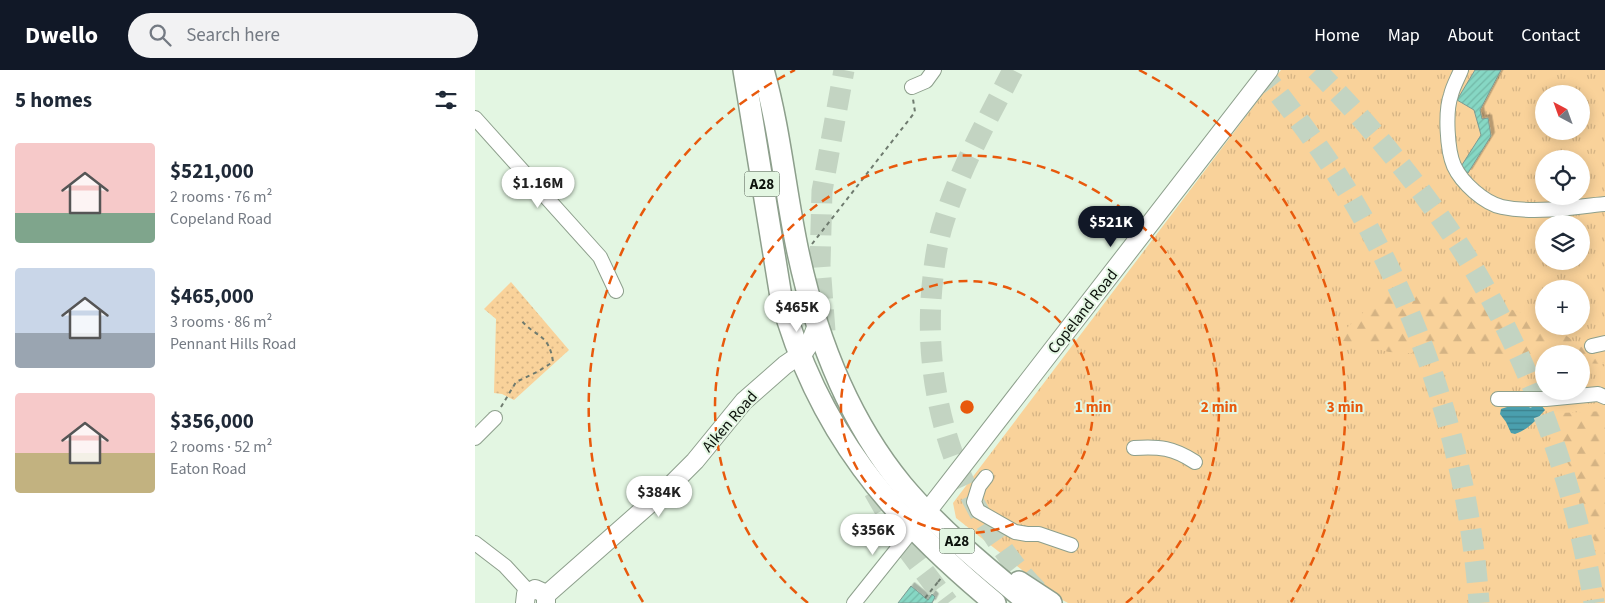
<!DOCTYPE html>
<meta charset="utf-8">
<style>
body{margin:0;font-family:"Source Sans 3",sans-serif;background:#f2f2f3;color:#1f2937;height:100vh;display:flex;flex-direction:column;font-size:19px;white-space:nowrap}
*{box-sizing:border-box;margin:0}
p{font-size:16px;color:#747a83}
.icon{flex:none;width:28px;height:28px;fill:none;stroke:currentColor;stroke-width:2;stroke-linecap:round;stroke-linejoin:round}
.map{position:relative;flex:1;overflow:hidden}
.details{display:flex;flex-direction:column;background:#fff;width:475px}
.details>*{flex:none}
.needle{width:32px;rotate:319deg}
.tools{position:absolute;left:1060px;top:15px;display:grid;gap:10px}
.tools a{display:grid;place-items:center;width:55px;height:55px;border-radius:50%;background:#fff;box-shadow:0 2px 12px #0003;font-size:25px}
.price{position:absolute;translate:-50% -42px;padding:0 11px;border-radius:18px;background:#fff;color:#222;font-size:16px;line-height:32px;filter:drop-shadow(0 1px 2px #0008)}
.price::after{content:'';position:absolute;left:50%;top:30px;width:15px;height:11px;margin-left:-8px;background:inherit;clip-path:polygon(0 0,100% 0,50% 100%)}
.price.on{background:#111827;color:#fff}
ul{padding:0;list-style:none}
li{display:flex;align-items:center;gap:15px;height:125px;padding:0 15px}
li span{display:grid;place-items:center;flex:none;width:140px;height:100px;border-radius:5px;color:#555}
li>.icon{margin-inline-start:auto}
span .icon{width:60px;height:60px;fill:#fffc;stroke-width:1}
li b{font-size:21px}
h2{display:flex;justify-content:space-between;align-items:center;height:60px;padding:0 15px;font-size:21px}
header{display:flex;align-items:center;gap:30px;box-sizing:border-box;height:70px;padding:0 25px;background:#111827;color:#fff}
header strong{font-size:24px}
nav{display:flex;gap:28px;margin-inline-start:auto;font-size:18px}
.search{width:350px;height:45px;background:#f2f2f3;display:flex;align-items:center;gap:12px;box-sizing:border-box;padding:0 18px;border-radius:28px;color:#747a83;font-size:19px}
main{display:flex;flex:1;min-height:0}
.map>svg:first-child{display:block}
.grass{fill:url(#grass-tufts);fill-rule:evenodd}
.forest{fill:url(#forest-firs)}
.park{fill:url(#park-dots)}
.water{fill:url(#water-rules)}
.building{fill:url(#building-hatch);stroke:#7e9a92;filter:url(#shadow)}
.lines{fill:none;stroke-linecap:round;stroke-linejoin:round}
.highway-tunnel{stroke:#c3d4c2;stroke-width:21;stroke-dasharray:21 11;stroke-linecap:butt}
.minor-casing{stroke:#8d9f8c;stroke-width:16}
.major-casing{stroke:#8d9f8c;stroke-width:20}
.highway-casing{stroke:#8d9f8c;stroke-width:24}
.path{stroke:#6f7b6f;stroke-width:2;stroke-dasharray:4 4;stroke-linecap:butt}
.minor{stroke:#fff;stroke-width:14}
.major{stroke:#fff;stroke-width:18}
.highway{stroke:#fff;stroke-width:21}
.path-bridge{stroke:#6f7b6f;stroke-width:2;stroke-dasharray:4 4;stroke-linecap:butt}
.ring{fill:none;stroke:#e8590c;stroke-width:2.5;stroke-dasharray:9 6}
.labels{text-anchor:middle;stroke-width:4;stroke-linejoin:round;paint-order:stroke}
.shield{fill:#e3f6e2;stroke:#4c564c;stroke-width:1}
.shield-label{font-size:15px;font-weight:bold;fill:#0c120c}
.street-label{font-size:16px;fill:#0c120c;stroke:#e3f6e2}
.centre{fill:#e8590c;stroke:#e3f6e2;stroke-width:2.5}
.ring-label{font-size:15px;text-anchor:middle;font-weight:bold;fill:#e8590c;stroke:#e3f6e2;stroke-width:4;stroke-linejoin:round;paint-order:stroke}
</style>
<header>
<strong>Dwello</strong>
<div class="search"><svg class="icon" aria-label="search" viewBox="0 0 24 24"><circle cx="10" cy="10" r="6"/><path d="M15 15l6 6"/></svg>Search here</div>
<nav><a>Home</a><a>Map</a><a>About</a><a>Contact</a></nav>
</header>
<main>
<section class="details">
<h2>5 homes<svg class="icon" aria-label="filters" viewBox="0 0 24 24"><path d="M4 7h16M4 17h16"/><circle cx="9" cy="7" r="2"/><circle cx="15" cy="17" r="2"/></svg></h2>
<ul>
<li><span style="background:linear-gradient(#f6c9c9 70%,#7fa58c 0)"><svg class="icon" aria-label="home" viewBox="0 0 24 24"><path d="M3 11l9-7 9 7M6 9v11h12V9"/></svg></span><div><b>$521,000</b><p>2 rooms · 76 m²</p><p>Copeland Road</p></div></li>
<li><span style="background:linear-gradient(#c9d6e8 65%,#9aa5b1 0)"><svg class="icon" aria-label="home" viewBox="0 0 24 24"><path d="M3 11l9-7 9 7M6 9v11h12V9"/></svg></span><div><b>$465,000</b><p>3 rooms · 86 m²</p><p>Pennant Hills Road</p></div></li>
<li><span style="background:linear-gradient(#f6c9c9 60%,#c2b280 0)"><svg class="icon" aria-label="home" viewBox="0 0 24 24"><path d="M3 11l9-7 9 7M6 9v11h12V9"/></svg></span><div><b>$356,000</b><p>2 rooms · 52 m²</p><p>Eaton Road</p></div></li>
</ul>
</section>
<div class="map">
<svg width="1130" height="533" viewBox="0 0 1130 533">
<defs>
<pattern id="grass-tufts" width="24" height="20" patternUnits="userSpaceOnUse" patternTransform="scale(1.25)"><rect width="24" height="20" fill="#f9d29a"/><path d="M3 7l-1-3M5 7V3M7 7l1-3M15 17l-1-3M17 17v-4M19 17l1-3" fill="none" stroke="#d4b384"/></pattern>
<pattern id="forest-firs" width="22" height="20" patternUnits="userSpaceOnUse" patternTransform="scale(1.25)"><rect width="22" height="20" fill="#f9d29a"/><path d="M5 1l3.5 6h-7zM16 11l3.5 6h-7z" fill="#d4b384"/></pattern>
<pattern id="park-dots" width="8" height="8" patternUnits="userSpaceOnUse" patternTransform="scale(1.25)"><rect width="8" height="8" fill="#f9d29a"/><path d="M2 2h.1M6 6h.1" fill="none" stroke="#d4b384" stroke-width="1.8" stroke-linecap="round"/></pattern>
<pattern id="water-rules" width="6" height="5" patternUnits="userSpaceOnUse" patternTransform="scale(1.25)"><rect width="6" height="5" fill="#4a9fae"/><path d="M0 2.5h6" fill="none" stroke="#3c808c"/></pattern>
<pattern id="building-hatch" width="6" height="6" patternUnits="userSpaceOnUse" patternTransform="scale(1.25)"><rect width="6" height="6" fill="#86d7c4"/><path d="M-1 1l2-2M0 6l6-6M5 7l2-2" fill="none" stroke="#72b8a7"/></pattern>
<filter id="shadow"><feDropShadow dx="3.5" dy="-3.5" stdDeviation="0" flood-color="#0004"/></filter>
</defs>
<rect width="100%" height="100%" fill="#e3f6e2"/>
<path class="grass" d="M806 0H1130V533H593L580 526 481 448 478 433ZM1069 24H1106V61H1069ZM1069 89H1106V126H1069ZM1069 154H1106V191H1069ZM1069 219H1106V256H1069ZM1069 284H1106V321H1069Z"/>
<g class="forest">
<path d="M908 224 998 227 1069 250V256H1078L1130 294 1106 293V284H1069V291L914 282 860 269Z"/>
<path d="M1130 341V487L1107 451 1100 405 1079 371 1085 343Z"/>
</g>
<path class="park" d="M36 212 94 280 39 330 27 324 19 323 21 249 9 239Z"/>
<path class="water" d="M1038 335H1066L1070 340C1060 351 1054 359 1040 364L1036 363 1031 352 1025 344 1026 339Z"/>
<g class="building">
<path d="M1000 0H1026L1005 40 1007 49 1013 48 1016 66 993 103 985 98 1006 65 999 40 982 30Z"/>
<path d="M436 516 453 530 457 524 460 527 457 533H423Z"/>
</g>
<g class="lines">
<g class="highway-tunnel">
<path d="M538 0C513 49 485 98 469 151 463 169 460 188 458 207 447 302 470 397 525 475 537 492 549 508 564 522"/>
<path d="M785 0C818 42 850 83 877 129 950 252 994 391 1004 533"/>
<path d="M841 0C892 52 939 108 980 169 1049 273 1100 409 1119 533"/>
<path d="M350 261 345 195 347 121 369 0"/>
<path d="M366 324 377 371 384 386"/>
<path d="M399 421 432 479 473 533"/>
</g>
<g class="minor-casing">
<g id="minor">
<path d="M986 0C983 8 978 16 976 25 970 41 972 80 979 96 987 113 1009 133 1027 137 1060 144 1097 137 1130 134"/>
<path d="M437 17 451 11 459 0"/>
<path d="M0 48 125 187 141 221"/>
<path d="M1117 276 1130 273"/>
<path d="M1023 329H1071L1123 324 1130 327"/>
<path d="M0 368 20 348"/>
<path d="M659 378C684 376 699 378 720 392"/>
<path d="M511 407 504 416 499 432 503 441 540 462 552 464H564L596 475"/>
<path d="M0 473 30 496 53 521"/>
<path d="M379 533 439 458"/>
</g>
</g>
<g class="major-casing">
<g id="major">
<path d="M444 452 794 0"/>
<path d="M70 526 196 415 220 391 269 331 310 295 329 282 335 273 342 255"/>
<path d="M50 533 51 524 60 519 69 523 71 529V533"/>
</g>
</g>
<g class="highway-casing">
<g id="highway">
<path d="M269 0 306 227C342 361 416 447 520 533"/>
<path d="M288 0C305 59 310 122 323 182 341 266 372 348 427 415 464 459 510 497 554 533"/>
<path d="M544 512 576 533"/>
</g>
</g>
<g class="path">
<path d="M337 174 440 42 438 29"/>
<path d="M26 337 41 312 62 302 78 292C74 263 61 268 46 250"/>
<path d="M463 512 466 508"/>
</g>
<use href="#minor" class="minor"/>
<use href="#major" class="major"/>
<use href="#highway" class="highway"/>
<path class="path-bridge" d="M450 528 463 512"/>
</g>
<g class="ring">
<circle cx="492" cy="337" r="126"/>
<path d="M333 533A252 252 0 1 1 651 533"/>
<path d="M168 532A378 378 0 0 1 320 0M664 0A378 378 0 0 1 816 532"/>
</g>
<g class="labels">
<g class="shield">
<rect x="269.5" y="101.5" width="35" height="25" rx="4"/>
<rect x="464.5" y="458.5" width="35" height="25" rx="4"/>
</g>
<g class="shield-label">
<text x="287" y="119">A28</text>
<text x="482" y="476">A28</text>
</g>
<g class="street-label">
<text transform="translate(607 241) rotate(-52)" y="6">Copeland Road</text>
<text transform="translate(254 351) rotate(-49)" y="6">Aiken Road</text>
</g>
</g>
<circle cx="492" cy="337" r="8" class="centre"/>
<g class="ring-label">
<text x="618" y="342">1 min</text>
<text x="744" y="342">2 min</text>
<text x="870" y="342">3 min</text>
</g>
</svg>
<div class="tools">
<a><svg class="needle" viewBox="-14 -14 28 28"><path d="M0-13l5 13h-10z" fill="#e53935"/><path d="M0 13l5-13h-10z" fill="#747a83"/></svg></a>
<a><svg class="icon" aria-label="locate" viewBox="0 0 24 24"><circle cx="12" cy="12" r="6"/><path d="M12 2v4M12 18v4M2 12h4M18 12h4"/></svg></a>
<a><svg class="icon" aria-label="layers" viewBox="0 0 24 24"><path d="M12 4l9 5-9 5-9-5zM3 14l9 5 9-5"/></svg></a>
<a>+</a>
<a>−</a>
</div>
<b class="price" style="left:63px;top:139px">$1.16M</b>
<b class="price on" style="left:636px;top:178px">$521K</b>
<b class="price" style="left:322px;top:263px">$465K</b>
<b class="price" style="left:184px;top:448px">$384K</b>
<b class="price" style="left:398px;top:486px">$356K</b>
</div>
</main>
